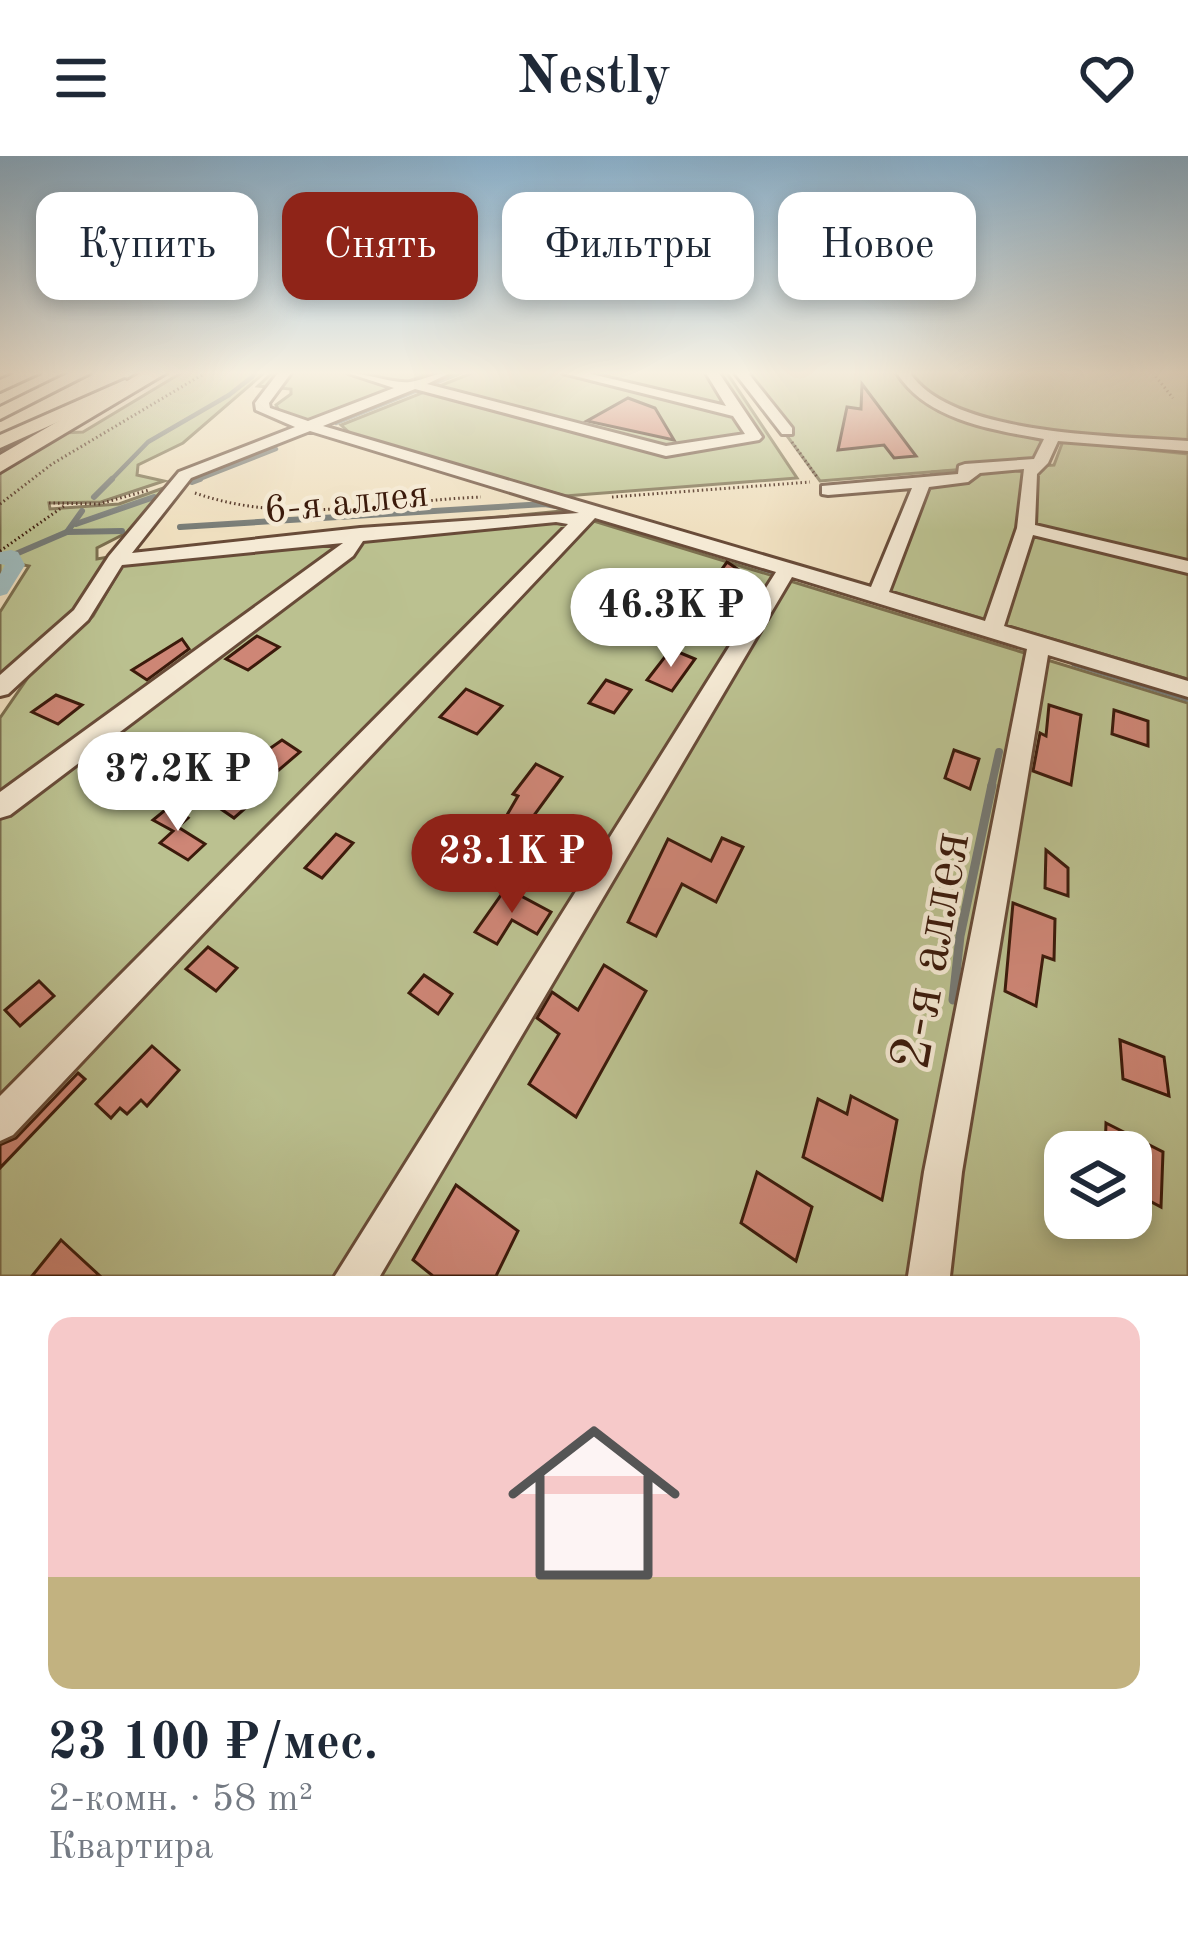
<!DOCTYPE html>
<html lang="ru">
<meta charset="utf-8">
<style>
body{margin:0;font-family:"Old Standard TT",serif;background:#f6f6f7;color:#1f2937;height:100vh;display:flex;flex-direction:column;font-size:45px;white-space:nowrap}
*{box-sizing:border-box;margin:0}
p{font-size:39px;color:#747a83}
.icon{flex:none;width:66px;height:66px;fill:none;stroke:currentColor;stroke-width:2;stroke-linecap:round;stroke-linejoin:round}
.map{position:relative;height:1120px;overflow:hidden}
.side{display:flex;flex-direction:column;background:#fff;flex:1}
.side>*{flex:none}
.banner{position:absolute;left:36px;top:36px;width:1116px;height:108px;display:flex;gap:24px}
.buttons{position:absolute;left:1044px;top:975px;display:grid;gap:24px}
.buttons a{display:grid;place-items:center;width:108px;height:108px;border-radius:24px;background:#fff;box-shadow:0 6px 18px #0003;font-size:60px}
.price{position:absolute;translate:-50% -102px;padding:0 27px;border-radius:42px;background:#fff;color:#222;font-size:39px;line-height:78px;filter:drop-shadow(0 3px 6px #0008)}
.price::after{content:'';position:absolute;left:50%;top:72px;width:36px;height:27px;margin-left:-18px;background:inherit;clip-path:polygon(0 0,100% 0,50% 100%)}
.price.active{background:#8f2418;color:#fff}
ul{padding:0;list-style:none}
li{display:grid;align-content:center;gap:24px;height:636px;padding:0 48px}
li span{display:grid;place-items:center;height:372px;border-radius:24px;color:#555}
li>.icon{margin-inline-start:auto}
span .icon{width:216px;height:216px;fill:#fffc;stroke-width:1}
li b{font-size:51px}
.chip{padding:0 42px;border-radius:24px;background:#fff;box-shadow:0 6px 18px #0003;font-size:42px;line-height:108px}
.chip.active{background:#8f2418;color:#fff}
header{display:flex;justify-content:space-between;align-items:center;height:156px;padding:0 48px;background:#fff;font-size:54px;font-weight:700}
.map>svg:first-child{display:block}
.green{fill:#bbc190;stroke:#7b6e4e;stroke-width:3;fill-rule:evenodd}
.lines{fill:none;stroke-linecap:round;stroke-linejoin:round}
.stream-far3{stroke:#767a75;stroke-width:4.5}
.stream-far2{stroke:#767a75;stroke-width:6}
.stream-far1{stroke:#767a75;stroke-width:8}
.stream{stroke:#767a75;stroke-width:9}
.canal{fill:#9ebabc;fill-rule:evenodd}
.building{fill:#ce8676;stroke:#3b1a0b;stroke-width:3}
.minor-casing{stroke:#684b38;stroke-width:6}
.major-casing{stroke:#3b1a0b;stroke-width:6}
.highway-casing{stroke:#3b1a0b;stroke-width:6}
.path{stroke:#3b1a0b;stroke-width:3;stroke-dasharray:1.5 3;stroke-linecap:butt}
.minor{fill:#f5ead5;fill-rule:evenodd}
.major{fill:#efdfbf;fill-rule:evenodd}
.highway{fill:#efdfbf;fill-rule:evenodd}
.labels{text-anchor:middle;stroke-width:9;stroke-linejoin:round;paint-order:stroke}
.far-street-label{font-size:39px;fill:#3b1a0b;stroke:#f5ead5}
.near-street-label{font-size:57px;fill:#3b1a0b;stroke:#f5ead5}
</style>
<header><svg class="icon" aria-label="menu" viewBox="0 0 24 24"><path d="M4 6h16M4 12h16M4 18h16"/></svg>Nestly<svg class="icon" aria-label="heart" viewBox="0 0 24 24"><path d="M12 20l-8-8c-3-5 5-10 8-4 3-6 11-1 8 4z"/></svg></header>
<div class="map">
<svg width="1188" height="1120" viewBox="0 0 1188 1120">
<rect width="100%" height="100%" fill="#efdfbf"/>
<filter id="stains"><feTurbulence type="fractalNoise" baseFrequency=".00167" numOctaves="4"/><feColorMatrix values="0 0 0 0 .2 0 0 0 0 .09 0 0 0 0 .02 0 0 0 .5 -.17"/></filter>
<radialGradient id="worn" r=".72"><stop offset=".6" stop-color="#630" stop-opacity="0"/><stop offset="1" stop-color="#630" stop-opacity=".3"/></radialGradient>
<g class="green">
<path d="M181 217H264L183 287 138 309 137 319 164 325 101 346 49 347 50 353 119 348 172 329 130 375 97 392V403L114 400 75 460 0 526V456L29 410 14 407 0 428V296L41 278 83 276Z"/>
<path d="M272 217H429L309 266 280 257 276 249 291 238V233L258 230Z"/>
<path d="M472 217H727L797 322 565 340 351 278 341 269Z"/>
<path d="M741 217H1188V290L1053 280 1040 307 820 325Z"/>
<path d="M1063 285 1188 298V523L889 435 932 316 1054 309Z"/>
<path d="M561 355 1188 547V1120H0V562L29 520 93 460 129 398ZM1065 996H1131V1062H1065Z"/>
</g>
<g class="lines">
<g class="stream-far3">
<path d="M336 267 460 217"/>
<path d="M109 326 148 286 229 239 257 217"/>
<path d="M192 326 276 293"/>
</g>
<g class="stream-far2">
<path d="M192 326 200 323"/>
<path d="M94 341 112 323"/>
<path d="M76 368 154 341"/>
<path d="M180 371 545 348 561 351"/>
<path d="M67 376 122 375"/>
<path d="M11 400 67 376 82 355"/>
<path d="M744 406 771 415"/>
</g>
<g class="stream-far1">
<path d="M1075 507 1188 542"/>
<path d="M991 632 999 596"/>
</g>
<path class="stream" d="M953 844 960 780 992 629"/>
<path class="canal" d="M11 394 18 396 25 409 7 438 0 440V418L5 409 0 408V396Z"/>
</g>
<g class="building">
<path d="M862 228 916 300 894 302 884 289 838 294 847 251 861 253Z"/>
<path d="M628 242 655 252 674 284 587 265Z"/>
<path d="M727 406 748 420 731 453 718 449 708 463 690 457Z"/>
<path d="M257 480 279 491 248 514 226 503Z"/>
<path d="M182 483 189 493 147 524 132 514Z"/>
<path d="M671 493 695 503 672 535 647 524Z"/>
<path d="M606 524 631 534 614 557 589 547Z"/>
<path d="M466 533 502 550 477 578 440 561Z"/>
<path d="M56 539 82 549 58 568 32 556Z"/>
<path d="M1049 549 1081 559 1071 629 1033 615 1040 577 1046 580Z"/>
<path d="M1114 554 1148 565V590L1112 578Z"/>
<path d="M282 584 300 596 261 629 267 633 234 662 202 640Z"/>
<path d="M954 594 979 603 970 633 945 622Z"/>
<path d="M536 608 562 621 497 710 475 698 493 676 496 678 518 640 513 638Z"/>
<path d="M170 650 188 662 178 671 205 688 188 704 160 687 173 675 153 664Z"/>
<path d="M336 678 353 687 322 722 305 712Z"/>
<path d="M722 682 743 691 716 746 682 728 656 780 628 766 668 683 711 705Z"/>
<path d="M1046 694 1068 712V740L1045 732Z"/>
<path d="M506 732 551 756 537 778 512 764 497 788 475 776Z"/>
<path d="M1013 747 1055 763 1054 804 1043 800 1036 850 1005 835Z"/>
<path d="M208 791 237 812 216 835 186 813Z"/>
<path d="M604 809 646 835 576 961 529 928 559 878 537 862 552 836 578 854Z"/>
<path d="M424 819 452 838 438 858 409 837Z"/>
<path d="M39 825 54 840 20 870 5 854Z"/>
<path d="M1120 884 1164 901 1169 940 1123 923Z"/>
<path d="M152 890 179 914 147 950 141 944 127 958 120 952 111 962 96 948Z"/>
<path d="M78 917 85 923 0 1012V989L16 982Z"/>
<path d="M851 940 897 964 882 1044 803 1001 818 943 847 958Z"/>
<path d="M1106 967 1163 996 1161 1051 1131 1035V996H1105Z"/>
<path d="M757 1016 812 1051 796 1105 741 1067Z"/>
<path d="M456 1029 518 1075 496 1120H433L413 1104Z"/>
<path d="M61 1084 100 1120H32Z"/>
</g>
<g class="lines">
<g class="minor-casing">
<g id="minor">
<path d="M278 217H291L269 247 270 252 308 265 394 232 348 217C367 217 392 228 410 226 424 224 434 217 450 217L427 228 666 290 745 278 733 260 563 217H587L726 250 706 217H719L762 281 759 284 666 300 415 233 323 270 871 431 912 332 828 339 822 338V330L958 318 959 310 965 308 1034 303 1044 283C993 274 926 264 897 217H910C951 280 1118 280 1188 285V295L1058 285 1048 307 1037 318 1035 369 1188 405V417L1033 379 1004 470 1188 525V541L1048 499 962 1016 950 1120H908L924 1016 1027 493 792 421 380 1120H335L776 416 595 362 13 979 0 985V940L568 368 556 366 363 385 353 400 10 659 0 662V636L343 387 122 409 88 464 8 538 0 540V519L74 454 109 400 179 316 295 271 256 254 255 247ZM310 275 579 357 360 372 132 397 191 322ZM1024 313 1017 372 985 465 889 436 929 331 968 326 980 317Z"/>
<path d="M735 217H748L792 272V278H782Z"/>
</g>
</g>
<g class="major-casing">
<g id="major">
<path d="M16 217H39L0 235V224Z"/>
<path d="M69 217H90L0 263V251Z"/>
<path d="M125 224 133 229 131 233 0 292V279Z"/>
</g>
</g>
<g class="highway-casing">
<path id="highway" d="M141 217H166L0 316V299Z"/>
</g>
<g class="path">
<path d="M1153 217 1173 242"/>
<path d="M792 286 817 321"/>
<path d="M195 337C290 370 384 345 481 341"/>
<path d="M612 341 810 326"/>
<path d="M49 347 99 348 149 334"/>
<path d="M0 348 52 308 205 217"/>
<path d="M0 395 64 350"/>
</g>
<use href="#minor" class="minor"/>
<use href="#major" class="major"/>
<use href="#highway" class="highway"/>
</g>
<linearGradient id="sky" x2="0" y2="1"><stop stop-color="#8ab6d6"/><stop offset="0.58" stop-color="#f8f1e2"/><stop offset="1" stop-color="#f8f1e2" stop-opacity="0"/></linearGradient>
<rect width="1188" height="374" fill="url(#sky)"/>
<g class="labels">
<g class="far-street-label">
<text transform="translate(346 344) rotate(-6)" y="14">6-я аллея</text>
</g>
<g class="near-street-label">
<text transform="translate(928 794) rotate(-80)" y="20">2-я аллея</text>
</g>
</g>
<rect width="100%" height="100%" filter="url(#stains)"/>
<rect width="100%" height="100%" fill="url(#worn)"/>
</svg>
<div class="buttons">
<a><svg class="icon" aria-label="layers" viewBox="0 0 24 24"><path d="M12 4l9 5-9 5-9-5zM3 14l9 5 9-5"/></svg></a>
</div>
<b class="price" style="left:671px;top:514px">46.3K ₽</b>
<b class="price" style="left:178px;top:678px">37.2K ₽</b>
<b class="price active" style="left:512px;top:760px">23.1K ₽</b>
<div class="banner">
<a class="chip">Купить</a>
<a class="chip active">Снять</a>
<a class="chip">Фильтры</a>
<a class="chip">Новое</a>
</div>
</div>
<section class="side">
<ul>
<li><span style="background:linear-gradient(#f6c9c9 70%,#c2b280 0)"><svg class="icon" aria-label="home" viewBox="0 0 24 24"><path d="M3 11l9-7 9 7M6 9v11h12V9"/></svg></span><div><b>23 100 ₽/мес.</b><p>2-комн. · 58 m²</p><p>Квартира</p></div></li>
</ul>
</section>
